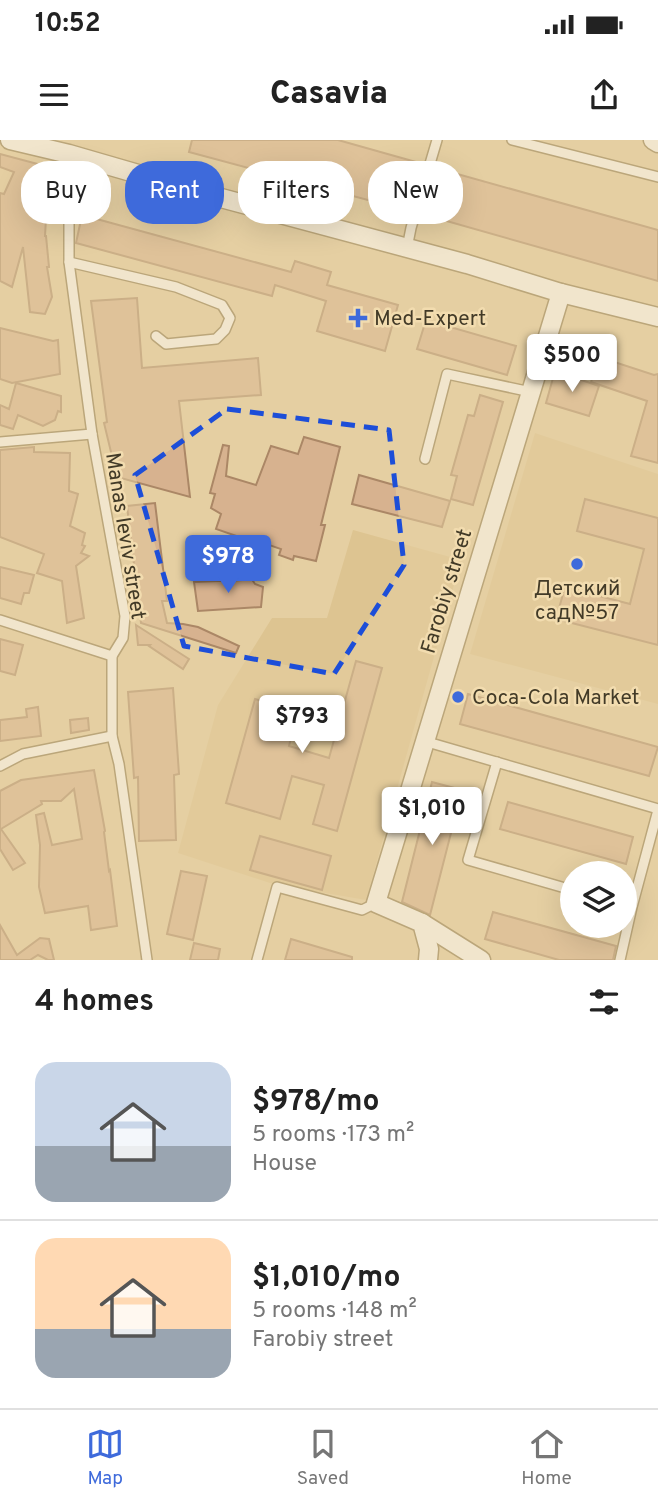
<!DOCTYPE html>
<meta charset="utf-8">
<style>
body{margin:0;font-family:Overpass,sans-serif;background:#f6f6f6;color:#222;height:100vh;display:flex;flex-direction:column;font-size:26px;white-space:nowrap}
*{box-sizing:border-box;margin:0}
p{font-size:23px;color:#767676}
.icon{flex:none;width:38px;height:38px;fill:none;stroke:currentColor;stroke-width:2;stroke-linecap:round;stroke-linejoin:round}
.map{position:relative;height:820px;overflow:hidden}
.details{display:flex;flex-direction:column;background:#fff;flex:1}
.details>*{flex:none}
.hud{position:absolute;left:21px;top:21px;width:616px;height:63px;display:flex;gap:14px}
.controls{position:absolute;left:560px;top:721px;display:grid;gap:14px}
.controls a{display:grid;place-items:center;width:77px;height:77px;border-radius:50%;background:#fff;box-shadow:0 7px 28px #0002;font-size:35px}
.price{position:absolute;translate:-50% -60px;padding:0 16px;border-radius:7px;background:#fff;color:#222;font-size:23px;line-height:46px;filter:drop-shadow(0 2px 4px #0008)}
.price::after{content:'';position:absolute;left:50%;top:42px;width:21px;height:16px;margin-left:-10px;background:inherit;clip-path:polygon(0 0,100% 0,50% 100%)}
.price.on{background:#3e6adb;color:#fff}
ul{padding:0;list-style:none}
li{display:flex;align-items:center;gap:21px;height:175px;padding:0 35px}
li+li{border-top:2px solid #e0e0e0}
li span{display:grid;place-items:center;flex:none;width:196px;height:140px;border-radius:21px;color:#555}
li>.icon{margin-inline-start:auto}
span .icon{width:84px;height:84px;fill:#fffc;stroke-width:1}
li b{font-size:30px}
h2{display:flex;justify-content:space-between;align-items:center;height:84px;padding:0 35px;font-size:30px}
.pill{padding:0 24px;border-radius:28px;background:#fff;box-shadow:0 7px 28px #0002;font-size:24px;line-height:63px}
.pill.on{background:#3e6adb;color:#fff}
.status{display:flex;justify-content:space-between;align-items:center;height:49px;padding:0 35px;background:#fff;direction:ltr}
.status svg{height:19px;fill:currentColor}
header{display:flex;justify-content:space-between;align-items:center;height:91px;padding:0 35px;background:#fff;font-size:32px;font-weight:800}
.tabs{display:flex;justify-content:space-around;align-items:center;height:98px;border-top:2px solid #e0e0e0;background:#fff;font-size:19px;color:#767676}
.tabs a{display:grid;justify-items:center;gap:4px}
.tabs .on{color:#3e6adb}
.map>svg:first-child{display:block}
.built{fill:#ddc491}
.building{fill:#d7b28f;stroke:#ab8766;stroke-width:2}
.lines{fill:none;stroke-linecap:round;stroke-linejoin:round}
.lane-casing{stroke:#88744a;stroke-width:12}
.street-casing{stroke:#88744a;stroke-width:21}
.lane{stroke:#fff;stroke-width:9}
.street{stroke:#fff;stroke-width:18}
.marked{fill:none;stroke:#1d4ed8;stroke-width:5;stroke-dasharray:14 9;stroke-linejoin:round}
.poi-dot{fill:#3e6adb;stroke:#f2dcaf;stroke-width:2.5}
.labels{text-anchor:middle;stroke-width:5;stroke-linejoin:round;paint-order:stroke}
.poi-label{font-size:21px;fill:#423a27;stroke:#f2dcaf;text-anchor:start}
.street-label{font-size:21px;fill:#423a27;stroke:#f2dcaf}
</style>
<div class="status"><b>10:52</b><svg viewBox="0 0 49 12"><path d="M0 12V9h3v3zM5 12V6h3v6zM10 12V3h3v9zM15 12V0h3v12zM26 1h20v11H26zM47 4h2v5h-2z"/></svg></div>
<header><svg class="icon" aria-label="menu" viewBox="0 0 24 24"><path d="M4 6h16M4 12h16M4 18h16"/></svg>Casavia<svg class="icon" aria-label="share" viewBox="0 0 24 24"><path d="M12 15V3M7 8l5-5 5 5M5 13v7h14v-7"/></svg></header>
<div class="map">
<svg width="658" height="820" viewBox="0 0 658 820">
<rect width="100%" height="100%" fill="#e5cfa2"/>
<g class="built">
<path d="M535 293 658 334V564L470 514Z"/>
<path d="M353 390 461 420 366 760 273 744 178 713 218 565 272 478H327Z"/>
</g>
<g class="building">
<path d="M192 0H338L423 24 409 71 189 12Z"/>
<path d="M0 14 49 27 45 96H46L49 127H47L52 157 45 174 30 172 23 107 12 147 0 141V53L4 54 14 32 0 27Z"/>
<path d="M436 28 658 90V141L422 74Z"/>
<path d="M82 75 291 132 295 121 331 132 327 145 398 165 385 211 317 191 326 161 275 145 272 156 76 103Z"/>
<path d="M137 158 142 228 258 218 261 255 179 261 190 357 117 337 104 283 107 282 91 161Z"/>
<path d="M426 180 516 206 507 235 417 209Z"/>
<path d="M0 188 53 201 58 200 60 234 12 243 0 239Z"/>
<path d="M599 217 654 235 658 234V323L631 316 647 261 591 242Z"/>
<path d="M555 231 599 246 589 276 546 263Z"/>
<path d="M16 243 61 256V272L58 271 55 280 43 286 18 275 13 289 0 285V265L9 269Z"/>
<path d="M480 255 503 262 473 365 451 359 457 336 451 335 468 275 474 276Z"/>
<path d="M304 297 340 307 321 385H325L316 421 294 416 293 420 279 415 281 409 249 398 248 400 216 389 221 374 211 368 215 354 210 353 223 305 229 306 226 336 256 345 271 306 298 314Z"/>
<path d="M34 307V312L70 313 69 351 78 354 70 386 85 393 82 405 85 406 81 413 89 416 76 426 84 478 67 483 62 441 37 433 44 414 0 397V310Z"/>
<path d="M359 335 450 361 442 387 352 364Z"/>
<path d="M585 359 658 378V505L556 479 565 447 630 464 644 409 577 391Z"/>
<path d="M155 363 167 461H162L167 483 183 484 198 487 239 506 236 513 141 483 127 366Z"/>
<path d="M0 427 34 435 29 453H24L21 464 0 458Z"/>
<path d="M242 438H251L255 444 263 447 261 467 198 471 194 442 242 440Z"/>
<path d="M136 485 189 519 183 529 149 506 150 505H138Z"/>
<path d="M0 499 23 505 15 535 0 531Z"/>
<path d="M356 521 382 528 337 691 313 684 324 645 292 636 280 679 226 663 255 559 298 571 289 606 329 618Z"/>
<path d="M173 548 179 634 174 635 176 700 139 701 138 637 134 638 128 552Z"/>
<path d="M468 554 658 607 649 636 460 584Z"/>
<path d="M38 567 41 596 0 601V580L27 577 26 569Z"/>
<path d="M88 578 89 590 71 593 70 580Z"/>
<path d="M94 630 105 691 104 692 109 731 110 730 117 786 91 790 88 766 45 773 39 747 40 705 36 675 44 673 52 705 82 699 74 649 61 661H41L42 664 1 689 25 723 13 730 0 709V651L21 640Z"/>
<path d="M432 642 462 650 430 775 402 762Z"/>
<path d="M508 662 633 697 626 724 500 689Z"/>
<path d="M260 696 331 716 322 750 250 730Z"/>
<path d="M181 731 207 736 193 800 167 794Z"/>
<path d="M493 772 616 806 613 820H559L485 799Z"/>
<path d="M0 785 17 815 40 798 49 799 54 820H48L38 815 30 820H0Z"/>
<path d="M291 799 352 817V820H285Z"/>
<path d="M194 803 220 809 218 820H190Z"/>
</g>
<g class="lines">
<g class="lane-casing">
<g id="lane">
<path d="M512 0 658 37"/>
<path d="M69 14V122L92 294 125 476 123 498 112 516V596L119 624 147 820"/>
<path d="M407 108 411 88 437 0"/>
<path d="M69 122 176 147 222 165 230 178 225 190 216 199 166 204 156 196"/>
<path d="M0 302 92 294"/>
<path d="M425 319 447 234 531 252"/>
<path d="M0 480 112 516"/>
<path d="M424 601 658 669"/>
<path d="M497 622 468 720 572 750"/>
<path d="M0 626 23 614 112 596"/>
<path d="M257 820 277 747 362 770 376 763"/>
<path d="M620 820 632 767 658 670"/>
</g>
</g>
<g class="street-casing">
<g id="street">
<path d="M10 0 69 14 221 58 467 124 561 153 658 177"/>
<path d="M653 0 658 3"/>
<path d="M422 783 481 820"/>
<path d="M428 820 429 809 422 783 376 763 561 153"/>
</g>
</g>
<use href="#lane" class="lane"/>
<use href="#street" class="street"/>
</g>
<path d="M0 0H658V820H0ZM227 269 389 290 404 425 334 534 184 506 135 335Z" fill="#e5cfa2" fill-opacity=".55" fill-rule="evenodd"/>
<path class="marked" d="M227 269 389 290 404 425 334 534 184 506 135 335Z"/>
<g class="poi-dot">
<path d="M354.5 167.5h7v7h7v7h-7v7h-7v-7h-7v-7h7z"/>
<circle cx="577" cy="424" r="7"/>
<circle cx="458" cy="557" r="7"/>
</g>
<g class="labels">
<g class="poi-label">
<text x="374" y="185">Med-Expert</text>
<text x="577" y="455" text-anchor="middle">Детский<tspan x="577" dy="24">сад№57</tspan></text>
<text x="472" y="564">Coca-Cola Market</text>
</g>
<g class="street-label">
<text transform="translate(126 396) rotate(81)" y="7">Manas leviv street</text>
<text transform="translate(446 451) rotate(-73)" y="7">Farobiy street</text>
</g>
</g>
</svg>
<div class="controls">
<a><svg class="icon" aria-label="layers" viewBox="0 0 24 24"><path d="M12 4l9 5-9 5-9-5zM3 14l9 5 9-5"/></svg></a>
</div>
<b class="price" style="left:572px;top:254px">$500</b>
<b class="price on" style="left:228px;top:455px">$978</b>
<b class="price" style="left:302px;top:615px">$793</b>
<b class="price" style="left:432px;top:707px">$1,010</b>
<div class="hud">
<a class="pill">Buy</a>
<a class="pill on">Rent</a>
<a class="pill">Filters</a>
<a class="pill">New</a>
</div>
</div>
<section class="details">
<h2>4 homes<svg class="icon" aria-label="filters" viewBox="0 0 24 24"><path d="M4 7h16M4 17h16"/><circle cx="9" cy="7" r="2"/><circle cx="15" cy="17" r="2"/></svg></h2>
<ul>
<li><span style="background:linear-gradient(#c9d6e8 60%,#9aa5b1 0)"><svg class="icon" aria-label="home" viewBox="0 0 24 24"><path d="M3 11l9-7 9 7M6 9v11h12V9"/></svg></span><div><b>$978/mo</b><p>5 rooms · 173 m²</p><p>House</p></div></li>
<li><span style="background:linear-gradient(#ffd9b3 65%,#9aa5b1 0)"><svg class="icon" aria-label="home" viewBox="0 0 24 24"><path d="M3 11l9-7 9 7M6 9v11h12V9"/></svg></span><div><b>$1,010/mo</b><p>5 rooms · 148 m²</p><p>Farobiy street</p></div></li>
</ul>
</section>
<nav class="tabs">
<a class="on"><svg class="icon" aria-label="map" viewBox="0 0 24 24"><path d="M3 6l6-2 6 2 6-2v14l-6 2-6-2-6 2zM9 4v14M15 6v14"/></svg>Map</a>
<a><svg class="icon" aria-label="saved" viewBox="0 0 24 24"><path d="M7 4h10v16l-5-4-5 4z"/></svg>Saved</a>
<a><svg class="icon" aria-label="home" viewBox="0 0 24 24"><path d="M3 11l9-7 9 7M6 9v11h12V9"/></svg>Home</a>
</nav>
